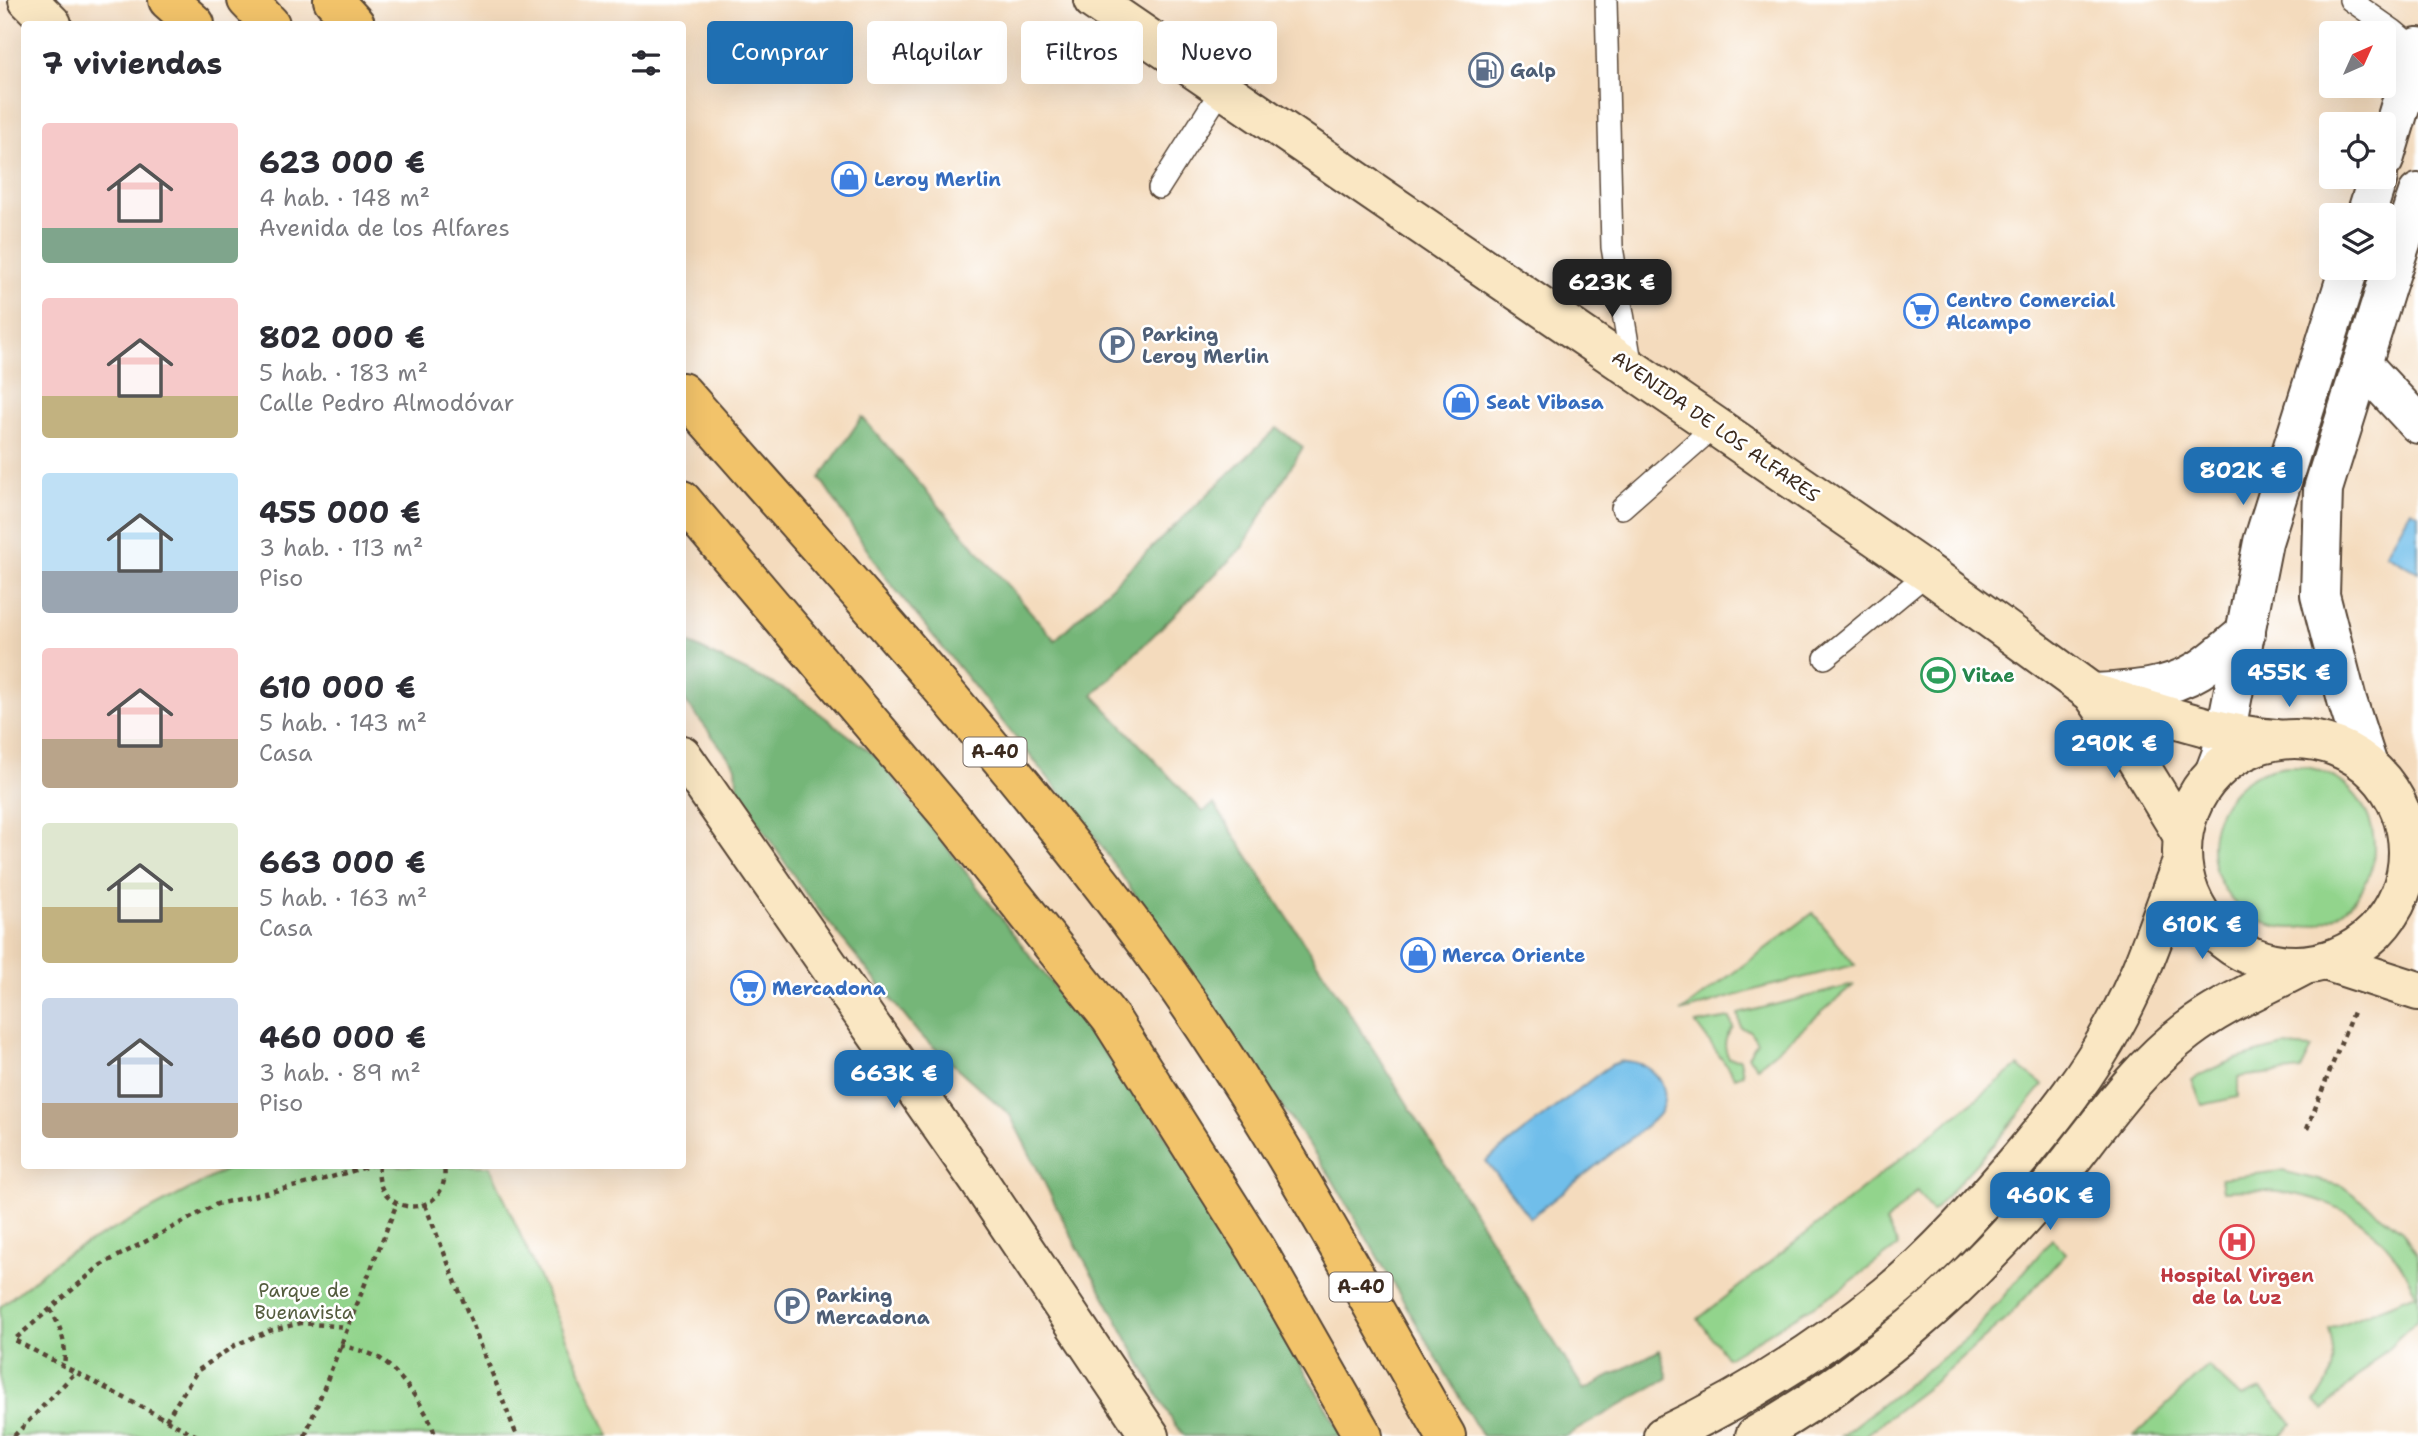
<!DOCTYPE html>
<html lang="es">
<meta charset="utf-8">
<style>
body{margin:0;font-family:"Shantell Sans",sans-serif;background:#f2f2f3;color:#2b2b33;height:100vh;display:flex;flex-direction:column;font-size:26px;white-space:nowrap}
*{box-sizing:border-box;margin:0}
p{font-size:23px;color:#7c7c81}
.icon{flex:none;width:38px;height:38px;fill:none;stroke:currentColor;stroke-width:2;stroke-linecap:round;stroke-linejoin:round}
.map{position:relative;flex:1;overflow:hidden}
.drawer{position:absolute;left:21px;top:21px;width:665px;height:1148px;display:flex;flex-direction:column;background:#fff;border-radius:7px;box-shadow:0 7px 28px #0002}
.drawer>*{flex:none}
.hud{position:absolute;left:707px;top:21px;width:665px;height:63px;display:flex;gap:14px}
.needle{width:46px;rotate:45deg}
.tools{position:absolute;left:2319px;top:21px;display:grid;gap:14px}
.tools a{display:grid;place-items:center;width:77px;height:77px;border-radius:7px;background:#fff;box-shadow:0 7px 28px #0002;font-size:35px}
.price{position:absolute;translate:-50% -60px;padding:0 16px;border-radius:14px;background:#1f6fb2;color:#fff;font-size:23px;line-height:46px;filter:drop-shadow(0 2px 4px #0008)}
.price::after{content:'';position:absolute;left:50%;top:42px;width:21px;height:16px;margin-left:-10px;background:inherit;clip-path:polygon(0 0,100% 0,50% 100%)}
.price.on{background:#222;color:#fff}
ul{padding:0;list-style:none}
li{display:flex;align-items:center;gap:21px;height:175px;padding:0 21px}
li span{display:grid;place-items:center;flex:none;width:196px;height:140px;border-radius:7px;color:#555}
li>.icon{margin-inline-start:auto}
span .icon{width:84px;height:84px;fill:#fffc;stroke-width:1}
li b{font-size:30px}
h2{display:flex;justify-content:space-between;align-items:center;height:84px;padding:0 21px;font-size:30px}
.chip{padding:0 24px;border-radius:7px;background:#fff;box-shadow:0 7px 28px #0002;font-size:24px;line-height:63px}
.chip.on{background:#1f6fb2;color:#fff}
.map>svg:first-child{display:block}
.green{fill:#92d48c;stroke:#667f55;stroke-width:2}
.forest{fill:#75b678;stroke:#58704b;stroke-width:2}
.water{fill:#6fbeea;stroke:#557484;stroke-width:2}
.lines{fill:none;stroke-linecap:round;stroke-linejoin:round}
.lane-casing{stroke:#574536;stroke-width:24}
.street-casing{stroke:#574536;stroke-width:42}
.secondary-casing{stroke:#574536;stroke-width:42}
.highway-casing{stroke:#574536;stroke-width:42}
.path{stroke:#574536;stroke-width:4.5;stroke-dasharray:5 5;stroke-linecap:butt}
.lane{stroke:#fff;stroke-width:21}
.street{stroke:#fff;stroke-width:38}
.secondary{stroke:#fae7c3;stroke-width:38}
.highway{stroke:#f2c36a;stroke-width:38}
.labels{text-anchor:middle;stroke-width:5;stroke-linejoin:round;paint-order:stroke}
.shield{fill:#fff;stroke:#766a62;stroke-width:2}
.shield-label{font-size:18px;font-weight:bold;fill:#3b2a1e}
.service-label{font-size:19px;font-weight:bold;fill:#4e5e75;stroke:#fff;text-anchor:start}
.shop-label{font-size:19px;font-weight:bold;fill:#366cbe;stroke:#fff;text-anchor:start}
.street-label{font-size:19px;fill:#3b2a1e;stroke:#fff}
.leisure-label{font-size:19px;font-weight:bold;fill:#27864d;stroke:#fff;text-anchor:start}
.health-label{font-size:19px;font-weight:bold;fill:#be3a42;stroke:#fff}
.park-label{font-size:19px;fill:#555d3f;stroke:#fff}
</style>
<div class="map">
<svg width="2418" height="1436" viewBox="0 0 2418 1436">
<rect width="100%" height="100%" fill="#fff"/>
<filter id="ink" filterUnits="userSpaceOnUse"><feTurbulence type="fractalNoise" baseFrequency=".0143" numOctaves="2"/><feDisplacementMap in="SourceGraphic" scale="14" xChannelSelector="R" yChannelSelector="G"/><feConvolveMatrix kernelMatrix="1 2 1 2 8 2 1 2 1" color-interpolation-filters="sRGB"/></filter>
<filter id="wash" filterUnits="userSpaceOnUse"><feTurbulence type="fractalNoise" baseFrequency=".00686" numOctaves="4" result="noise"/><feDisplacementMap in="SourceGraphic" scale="28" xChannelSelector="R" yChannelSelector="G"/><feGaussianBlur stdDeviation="1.57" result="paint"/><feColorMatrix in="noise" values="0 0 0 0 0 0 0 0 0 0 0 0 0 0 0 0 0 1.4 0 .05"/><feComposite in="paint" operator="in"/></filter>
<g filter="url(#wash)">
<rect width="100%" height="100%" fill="#f4dbbd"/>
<g class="green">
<circle cx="2293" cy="847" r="81"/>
<path d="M1813 913 1855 965 1761 988 1681 1012Z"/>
<path d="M1854 985 1757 1067 1748 1056 1757 1042 1749 1030 1741 1028 1738 1014Z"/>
<path d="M1730 1018 1733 1027C1725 1038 1722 1045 1729 1058L1740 1059 1743 1074 1735 1077 1696 1024Z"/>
<path d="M2284 1046 2312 1048 2301 1070 2238 1077V1097L2202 1105 2192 1080C2221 1062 2251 1054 2284 1046Z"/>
<path d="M2018 1066 2043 1085 2003 1134 1932 1212 1917 1191 1886 1223 1898 1246 1838 1291 1727 1358 1698 1319Z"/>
<path d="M233 1166H490L609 1436H0V1307L63 1256Z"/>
<path d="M2282 1171 2342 1186 2402 1231 2418 1255V1319L2323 1410 2315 1402C2335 1377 2337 1360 2329 1329L2416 1294C2379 1209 2311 1185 2223 1191L2221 1178Z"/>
<path d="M2052 1239 2066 1253 2007 1318 1936 1381 1864 1436H1841L1969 1337Z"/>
<path d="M2208 1366 2241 1397 2261 1389 2293 1424 2281 1436 2251 1434 2248 1436H2134Z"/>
</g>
<g class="forest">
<path d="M862 417 1055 640 1277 428 1303 447 1242 548 1093 695 1203 812 1214 804 1384 1066 1584 1390 1660 1350 1668 1378 1566 1436H1482L1331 1177 1088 827 883 574 820 478Z"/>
<path d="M686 642 796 695 878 758 1155 1118 1343 1436H1185L1174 1424 1073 1239 1010 1115 919 1034 806 894 738 792 736 767 683 698V656Z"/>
</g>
<g class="water">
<path d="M2411 510 2418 514V572L2386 554Z"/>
<path d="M1622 1061C1648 1060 1674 1083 1661 1110 1658 1117 1651 1122 1645 1127L1530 1218 1486 1161 1601 1072 1611 1065Z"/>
</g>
</g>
<g filter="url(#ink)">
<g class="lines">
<g class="lane-casing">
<g id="lane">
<path d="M1606 0 1612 247 1632 368"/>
<path d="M2350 0 2393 30 2417 50"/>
<path d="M1159 188 1222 89"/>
<path d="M1622 508 1715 426"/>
<path d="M1825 658 1928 573"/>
</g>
</g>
<g class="street-casing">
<g id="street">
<path d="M2384 160 2418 47"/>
<path d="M2366 215 2378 177"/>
<path d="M2362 364 2418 424"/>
<path d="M2093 693C2130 691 2166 690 2199 670 2215 660 2230 645 2246 633"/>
<path d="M2368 765 2347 700 2320 595 2323 489 2387 284 2418 193"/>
<path d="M2215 771 2221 755 2263 542 2349 268"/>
</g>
</g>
<g class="secondary-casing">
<g id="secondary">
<path d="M28 0 52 24"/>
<path d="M1093 0 1715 426 1928 573 2092 693 2125 741 2183 836"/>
<path d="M2092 693C2152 710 2213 734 2276 739"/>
<circle cx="2295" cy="852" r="113"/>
<path d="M682 755 979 1181 1150 1436"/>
<path d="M2325 961 2418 991"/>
<path d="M1663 1436C1742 1399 1819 1350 1887 1295 1936 1255 1979 1206 2020 1158 2055 1116 2089 1073 2115 1024 2144 972 2160 917 2182 862"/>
<path d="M1755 1436C1869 1371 1962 1290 2047 1190 2092 1136 2130 1074 2187 1031 2222 1004 2264 987 2303 966"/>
</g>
</g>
<g class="highway-casing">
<g id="highway">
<path d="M168 0 195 24"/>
<path d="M247 0 270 24"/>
<path d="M333 0 355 24"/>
<path d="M682 392C834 565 990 736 1129 920 1251 1081 1346 1261 1446 1436"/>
<path d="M682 500 949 815 1111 1019 1257 1250 1363 1436"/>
</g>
</g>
<g class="path">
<path d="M2307 1129 2353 1012"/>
<path d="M379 1166C372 1220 452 1220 444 1166"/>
<path d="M425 1205 517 1436"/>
<path d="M50 1309C61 1327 67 1344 64 1366"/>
<path d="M340 1345C353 1349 371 1352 382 1360 401 1375 430 1412 435 1436"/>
<path d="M166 1420 197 1371 235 1345 269 1331 301 1323 347 1327"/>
<path d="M14 1436 76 1372"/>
<path d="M197 1436 14 1340 101 1265 217 1204 314 1182 370 1166"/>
<path d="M305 1436 397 1203"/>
</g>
<use href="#lane" class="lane"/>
<use href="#street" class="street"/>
<use href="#secondary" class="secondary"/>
<use href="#highway" class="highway"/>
</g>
</g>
<defs>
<g id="fuel-ring" transform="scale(1.75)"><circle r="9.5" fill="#fff" stroke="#5c6f8a" stroke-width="1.5"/><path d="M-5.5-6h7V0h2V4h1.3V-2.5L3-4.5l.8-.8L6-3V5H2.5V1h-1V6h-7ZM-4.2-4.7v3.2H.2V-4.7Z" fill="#5c6f8a"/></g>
<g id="shop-ring" transform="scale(1.75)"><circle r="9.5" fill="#fff" stroke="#3f7fe0" stroke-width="1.5"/><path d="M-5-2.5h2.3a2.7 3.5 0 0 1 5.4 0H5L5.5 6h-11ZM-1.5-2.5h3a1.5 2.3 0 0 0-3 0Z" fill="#3f7fe0"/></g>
<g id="supermarket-ring" transform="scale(1.75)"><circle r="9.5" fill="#fff" stroke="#3f7fe0" stroke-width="1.5"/><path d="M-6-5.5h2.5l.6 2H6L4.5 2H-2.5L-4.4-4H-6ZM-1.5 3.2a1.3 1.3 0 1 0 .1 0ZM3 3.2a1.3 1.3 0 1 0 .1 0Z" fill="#3f7fe0"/></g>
<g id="parking-ring" transform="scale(1.75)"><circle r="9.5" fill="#fff" stroke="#5c6f8a" stroke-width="1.5"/><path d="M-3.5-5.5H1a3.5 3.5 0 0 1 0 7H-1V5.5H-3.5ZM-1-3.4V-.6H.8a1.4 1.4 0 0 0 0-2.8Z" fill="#5c6f8a"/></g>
<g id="stadium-ring" transform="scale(1.75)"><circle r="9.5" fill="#fff" stroke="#2e9e5b" stroke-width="1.5"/><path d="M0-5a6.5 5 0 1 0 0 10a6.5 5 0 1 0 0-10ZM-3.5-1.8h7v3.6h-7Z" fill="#2e9e5b"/></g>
<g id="hospital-ring" transform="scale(1.75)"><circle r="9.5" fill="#fff" stroke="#e0444e" stroke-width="1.5"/><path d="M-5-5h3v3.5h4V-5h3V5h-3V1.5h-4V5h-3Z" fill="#e0444e"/></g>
</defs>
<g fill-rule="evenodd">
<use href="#fuel-ring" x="1486" y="70"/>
<use href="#shop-ring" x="849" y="179"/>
<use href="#supermarket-ring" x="1921" y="311"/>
<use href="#parking-ring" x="1117" y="345"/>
<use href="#shop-ring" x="1461" y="402"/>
<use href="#stadium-ring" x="1938" y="675"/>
<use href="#shop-ring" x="1418" y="955"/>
<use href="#supermarket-ring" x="748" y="988"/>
<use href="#hospital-ring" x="2237" y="1242"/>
<use href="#parking-ring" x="792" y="1306"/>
</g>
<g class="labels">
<g class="shield">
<rect x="963.5" y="737.5" width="63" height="29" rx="5"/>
<rect x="1329.5" y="1272.5" width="63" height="29" rx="5"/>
</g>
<g class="shield-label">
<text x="995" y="758">A-40</text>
<text x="1361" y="1293">A-40</text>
</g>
<g class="service-label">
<text x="1510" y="77">Galp</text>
<text x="1142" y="341">Parking<tspan x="1142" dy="22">Leroy Merlin</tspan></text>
<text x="816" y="1302">Parking<tspan x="816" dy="22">Mercadona</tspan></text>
</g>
<g class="shop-label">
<text x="874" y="186">Leroy Merlin</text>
<text x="1946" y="307">Centro Comercial<tspan x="1946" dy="22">Alcampo</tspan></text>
<text x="1486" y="409">Seat Vibasa</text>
<text x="1442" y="962">Merca Oriente</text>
<text x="772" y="995">Mercadona</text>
</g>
<g class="street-label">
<text transform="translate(1716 426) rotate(35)" y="7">AVENIDA DE LOS ALFARES</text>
</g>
<g class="leisure-label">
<text x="1962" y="682">Vitae</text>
</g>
<g class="health-label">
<text x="2237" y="1282">Hospital Virgen<tspan x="2237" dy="22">de la Luz</tspan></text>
</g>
<g class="park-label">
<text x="304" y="1297">Parque de<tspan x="304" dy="22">Buenavista</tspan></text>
</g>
</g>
</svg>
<div class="tools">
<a><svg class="needle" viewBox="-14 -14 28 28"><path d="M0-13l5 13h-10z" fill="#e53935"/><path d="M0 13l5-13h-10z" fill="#7c7c81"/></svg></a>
<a><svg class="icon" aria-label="locate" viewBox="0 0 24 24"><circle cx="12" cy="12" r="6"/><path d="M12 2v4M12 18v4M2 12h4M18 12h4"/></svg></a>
<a><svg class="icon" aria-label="layers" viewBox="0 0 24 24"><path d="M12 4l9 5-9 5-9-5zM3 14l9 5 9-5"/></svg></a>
</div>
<b class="price on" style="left:1612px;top:319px">623K €</b>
<b class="price" style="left:2243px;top:507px">802K €</b>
<b class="price" style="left:2289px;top:709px">455K €</b>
<b class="price" style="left:2114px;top:780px">290K €</b>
<b class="price" style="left:2202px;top:961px">610K €</b>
<b class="price" style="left:894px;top:1110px">663K €</b>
<b class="price" style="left:2050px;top:1232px">460K €</b>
<div class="hud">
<a class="chip on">Comprar</a>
<a class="chip">Alquilar</a>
<a class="chip">Filtros</a>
<a class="chip">Nuevo</a>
</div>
<section class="drawer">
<h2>7 viviendas<svg class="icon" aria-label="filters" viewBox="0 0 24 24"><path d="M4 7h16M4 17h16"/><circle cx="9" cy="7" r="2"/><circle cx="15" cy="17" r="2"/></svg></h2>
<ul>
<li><span style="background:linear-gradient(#f6c9c9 75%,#7fa58c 0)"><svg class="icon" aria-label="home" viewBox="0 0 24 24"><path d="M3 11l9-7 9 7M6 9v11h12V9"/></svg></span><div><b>623 000 €</b><p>4 hab. · 148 m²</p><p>Avenida de los Alfares</p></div></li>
<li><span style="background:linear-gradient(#f6c9c9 70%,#c2b280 0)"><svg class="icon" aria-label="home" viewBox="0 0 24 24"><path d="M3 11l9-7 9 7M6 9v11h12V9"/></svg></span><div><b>802 000 €</b><p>5 hab. · 183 m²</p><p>Calle Pedro Almodóvar</p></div></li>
<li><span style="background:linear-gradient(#bfe0f5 70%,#9aa5b1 0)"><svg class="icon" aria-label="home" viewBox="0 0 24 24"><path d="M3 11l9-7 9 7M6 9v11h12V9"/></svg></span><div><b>455 000 €</b><p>3 hab. · 113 m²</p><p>Piso</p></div></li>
<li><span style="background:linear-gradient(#f6c9c9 65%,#b9a48a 0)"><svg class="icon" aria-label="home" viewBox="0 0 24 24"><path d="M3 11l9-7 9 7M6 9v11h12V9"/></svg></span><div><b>610 000 €</b><p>5 hab. · 143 m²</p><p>Casa</p></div></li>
<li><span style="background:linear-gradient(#dfe7d0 60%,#c2b280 0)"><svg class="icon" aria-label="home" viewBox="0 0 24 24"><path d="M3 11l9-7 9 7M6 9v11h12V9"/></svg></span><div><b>663 000 €</b><p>5 hab. · 163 m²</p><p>Casa</p></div></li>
<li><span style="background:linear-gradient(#c9d6e8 75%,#b9a48a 0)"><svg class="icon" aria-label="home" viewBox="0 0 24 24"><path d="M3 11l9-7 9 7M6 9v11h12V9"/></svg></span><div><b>460 000 €</b><p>3 hab. · 89 m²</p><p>Piso</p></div></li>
</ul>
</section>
</div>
